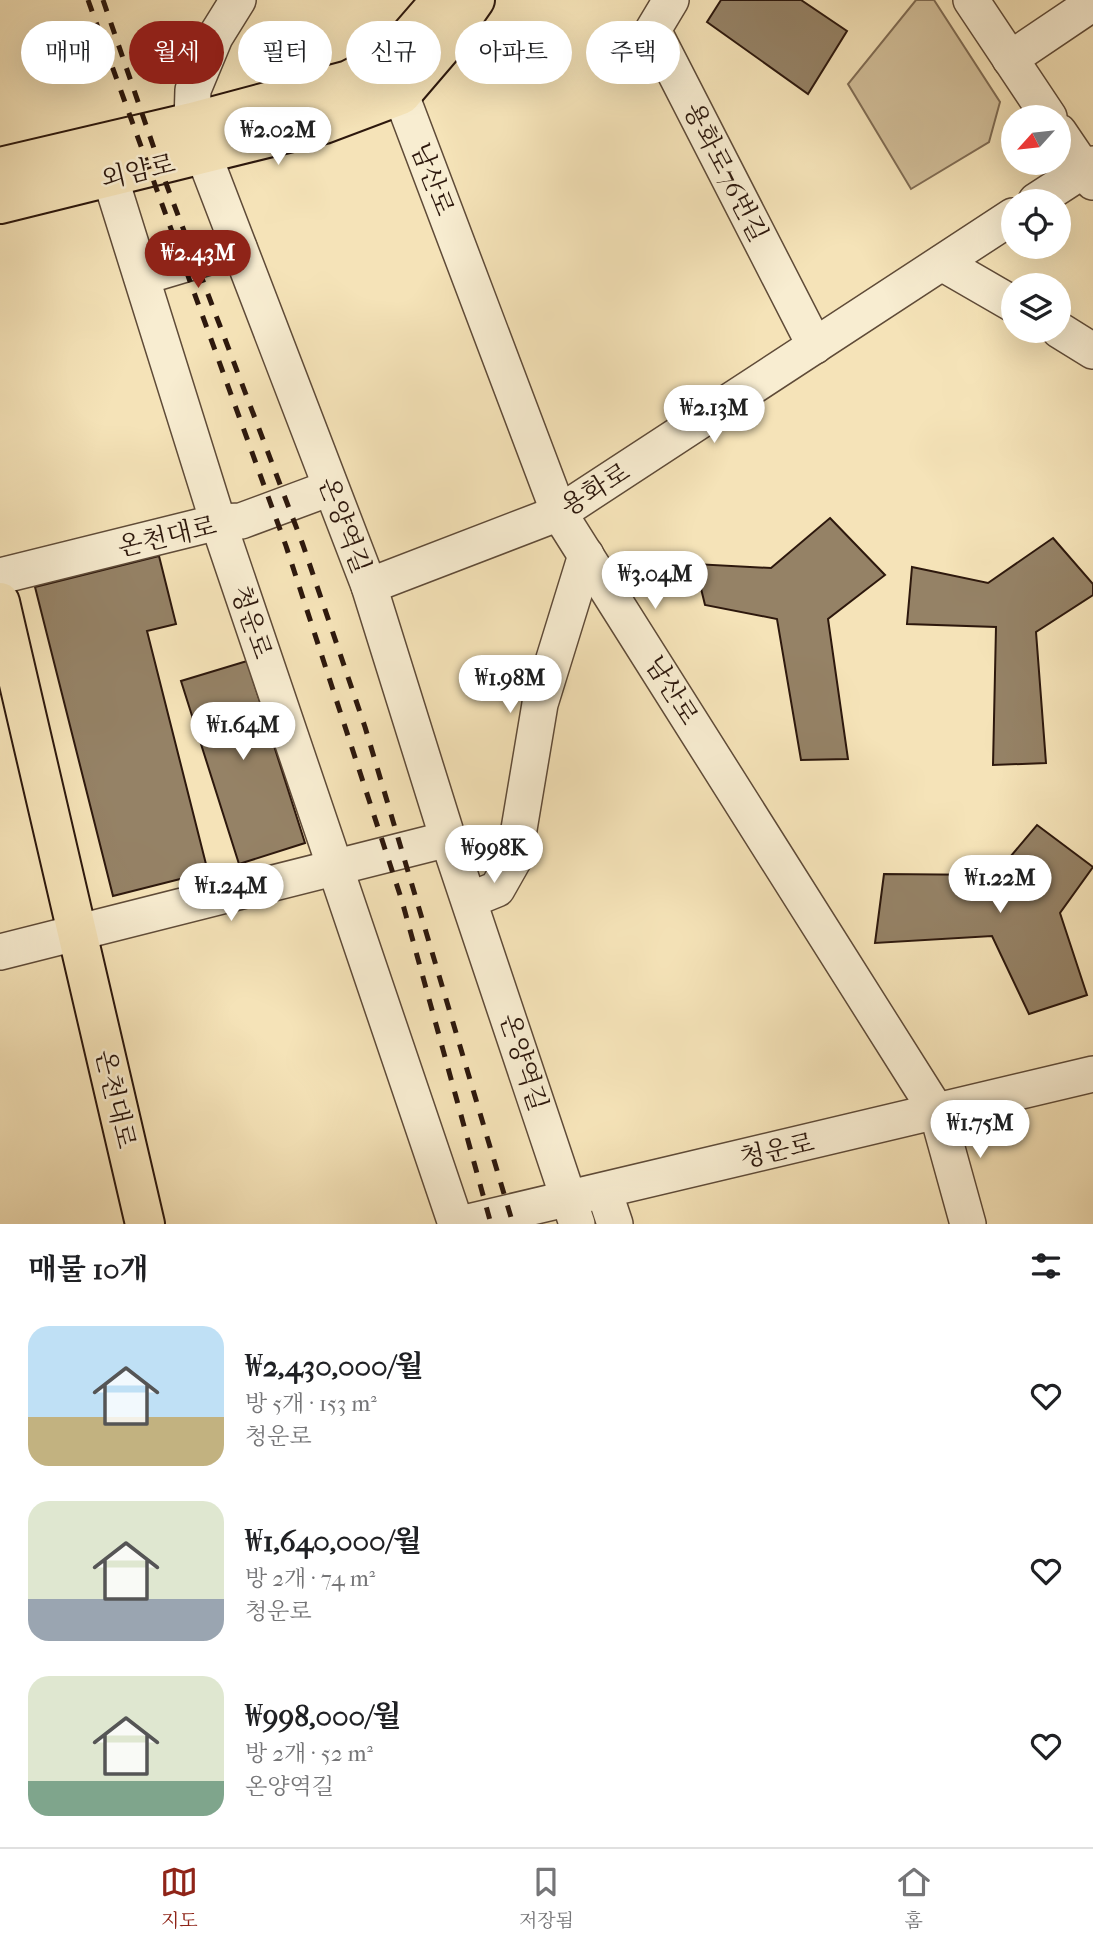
<!DOCTYPE html>
<html lang="ko">
<meta charset="utf-8">
<style>
body{margin:0;font-family:"IM FELL French Canon","Noto Serif KR",serif;background:#f6f6f6;color:#202124;height:100vh;display:flex;flex-direction:column;font-size:26px;white-space:nowrap}
*{box-sizing:border-box;margin:0}
p{font-size:23px;color:#757577}
.icon{flex:none;width:38px;height:38px;fill:none;stroke:currentColor;stroke-width:2;stroke-linecap:round;stroke-linejoin:round}
.map{position:relative;height:1224px;overflow:hidden}
.sheet{display:flex;flex-direction:column;background:#fff;flex:1}
.sheet>*{flex:none}
.banner{position:absolute;left:21px;top:21px;width:700px;height:63px;display:flex;gap:14px}
.needle{width:46px;rotate:243deg}
.fabs{position:absolute;left:1001px;top:105px;display:grid;gap:14px}
.fabs a{display:grid;place-items:center;width:70px;height:70px;border-radius:50%;background:#fff;box-shadow:0 7px 28px #0002;font-size:35px}
.price{position:absolute;translate:-50% -60px;padding:0 16px;border-radius:24px;background:#fff;color:#222;font-size:23px;line-height:46px;filter:drop-shadow(0 2px 4px #0008)}
.price::after{content:'';position:absolute;left:50%;top:42px;width:21px;height:16px;margin-left:-10px;background:inherit;clip-path:polygon(0 0,100% 0,50% 100%)}
.price.active{background:#8f2418;color:#fff}
ul{padding:0;list-style:none}
li{display:flex;align-items:center;gap:21px;height:175px;padding:0 28px}
li span{display:grid;place-items:center;flex:none;width:196px;height:140px;border-radius:21px;color:#555}
li>.icon{margin-inline-start:auto}
span .icon{width:84px;height:84px;fill:#fffc;stroke-width:1}
li b{font-size:30px}
h2{display:flex;justify-content:space-between;align-items:center;height:84px;padding:0 28px;font-size:30px}
.tag{padding:0 24px;border-radius:32px;background:#fff;box-shadow:0 7px 28px #0002;font-size:24px;line-height:63px}
.tag.active{background:#8f2418;color:#fff}
.menu{display:flex;justify-content:space-around;align-items:center;height:98px;border-top:2px solid #e0e0e0;background:#fff;font-size:19px;color:#757577}
.menu a{display:grid;justify-items:center;gap:4px}
.menu .active{color:#8f2418}
.map>svg:first-child{display:block}
.green{fill:#d3c09b;stroke:#806c54;stroke-width:2}
.building{fill:#958266;stroke:#2d180d;stroke-width:2}
.lines{fill:none;stroke-linecap:round;stroke-linejoin:round}
.minor-casing{stroke:#5f4b38;stroke-width:38}
.major-casing{stroke:#2d180d;stroke-width:42}
.minor{stroke:#f8edd1;stroke-width:35}
.major{stroke:#f5e3b8;stroke-width:38}
.rail{stroke:#2d180d;stroke-width:5;stroke-dasharray:12 12;stroke-linecap:butt}
.labels{text-anchor:middle;stroke-width:5;stroke-linejoin:round;paint-order:stroke}
.street-label{font-size:26px;fill:#2d180d;stroke:#f8edd1}
</style>
<div class="map">
<svg width="1093" height="1224" viewBox="0 0 1093 1224">
<rect width="100%" height="100%" fill="#f5e3b8"/>
<filter id="stains"><feTurbulence type="fractalNoise" baseFrequency=".00286" numOctaves="4"/><feColorMatrix values="0 0 0 0 .2 0 0 0 0 .09 0 0 0 0 .02 0 0 0 .5 -.17"/></filter>
<radialGradient id="worn" r=".72"><stop offset=".6" stop-color="#630" stop-opacity="0"/><stop offset="1" stop-color="#630" stop-opacity=".3"/></radialGradient>
<path class="green" d="M916 0H934L1000 102 989 142 911 189 848 84Z"/>
<g class="building">
<path d="M721 0H801L847 31 808 94 707 22Z"/>
<path d="M830 518 885 575 828 619 848 759 801 760 777 619 705 605 695 564 771 568Z"/>
<path d="M1053 538 1093 584V595L1036 632 1046 763 993 765 996 627 907 624 912 567 988 583Z"/>
<path d="M159 556 176 624 147 631 208 872 113 896 35 587Z"/>
<path d="M247 661 305 843 239 864 181 681Z"/>
<path d="M1037 825 1093 867 1060 913 1087 995 1029 1014 992 936 875 943 884 874 995 875Z"/>
</g>
<g class="lines">
<g class="minor-casing">
<g id="minor">
<path d="M671 0 653 30 815 346"/>
<path d="M971 0 1049 117"/>
<path d="M1010 59 1093 3"/>
<path d="M401 95 559 513 937 1112 968 1224"/>
<path d="M192 122 193 90 215 37 238 0"/>
<path d="M1059 132 1093 182"/>
<path d="M204 156 369 586 448 839 577 1224"/>
<path d="M110 177 218 522 456 1224"/>
<path d="M1036 201 1093 164"/>
<path d="M942 263 1013 304"/>
<path d="M142 277 239 248"/>
<path d="M1059 330 1093 351"/>
<path d="M0 576 218 522 241 521 330 488"/>
<path d="M369 586 559 513 1013 216"/>
<path d="M470 900 497 889 514 859 540 704 586 555"/>
<path d="M0 952 448 839"/>
<path d="M604 1191 615 1224"/>
<path d="M460 1224 1093 1074"/>
</g>
</g>
<g class="major-casing">
<g id="major">
<path d="M0 167 192 122 349 80 390 59 441 0"/>
<path d="M0 204 324 124 401 95 443 46 475 0"/>
<path d="M0 602 145 1224"/>
</g>
</g>
<use href="#minor" class="minor"/>
<use href="#major" class="major"/>
<g class="rail">
<path d="M88 0 286 546 402 901 491 1224"/>
<path d="M103 0 167 186 303 545 365 727 513 1224"/>
</g>
</g>
<g class="labels">
<g class="street-label">
<text transform="translate(138 171) rotate(-13)" y="9">외암로</text>
<text transform="translate(726 172) rotate(63)" y="9">용화로76번길</text>
<text transform="translate(433 179) rotate(69)" y="9">남산로</text>
<text transform="translate(595 489) rotate(-32)" y="9">용화로</text>
<text transform="translate(345 525) rotate(69)" y="9">온양역길</text>
<text transform="translate(167 536) rotate(-13)" y="9">온천대로</text>
<text transform="translate(252 622) rotate(71)" y="9">청운로</text>
<text transform="translate(672 690) rotate(58)" y="9">남산로</text>
<text transform="translate(524 1062) rotate(72)" y="9">온양역길</text>
<text transform="translate(116 1099) rotate(77)" y="9">온천대로</text>
<text transform="translate(777 1150) rotate(-13)" y="9">청운로</text>
</g>
</g>
<rect width="100%" height="100%" filter="url(#stains)"/>
<rect width="100%" height="100%" fill="url(#worn)"/>
</svg>
<div class="fabs">
<a><svg class="needle" viewBox="-14 -14 28 28"><path d="M0-13l5 13h-10z" fill="#e53935"/><path d="M0 13l5-13h-10z" fill="#757577"/></svg></a>
<a><svg class="icon" aria-label="locate" viewBox="0 0 24 24"><circle cx="12" cy="12" r="6"/><path d="M12 2v4M12 18v4M2 12h4M18 12h4"/></svg></a>
<a><svg class="icon" aria-label="layers" viewBox="0 0 24 24"><path d="M12 4l9 5-9 5-9-5zM3 14l9 5 9-5"/></svg></a>
</div>
<b class="price" style="left:278px;top:167px">₩2.02M</b>
<b class="price active" style="left:198px;top:290px">₩2.43M</b>
<b class="price" style="left:714px;top:445px">₩2.13M</b>
<b class="price" style="left:655px;top:611px">₩3.04M</b>
<b class="price" style="left:510px;top:715px">₩1.98M</b>
<b class="price" style="left:243px;top:762px">₩1.64M</b>
<b class="price" style="left:494px;top:885px">₩998K</b>
<b class="price" style="left:1000px;top:915px">₩1.22M</b>
<b class="price" style="left:231px;top:923px">₩1.24M</b>
<b class="price" style="left:980px;top:1160px">₩1.75M</b>
<div class="banner">
<a class="tag">매매</a>
<a class="tag active">월세</a>
<a class="tag">필터</a>
<a class="tag">신규</a>
<a class="tag">아파트</a>
<a class="tag">주택</a>
</div>
</div>
<section class="sheet">
<h2>매물 10개<svg class="icon" aria-label="filters" viewBox="0 0 24 24"><path d="M4 7h16M4 17h16"/><circle cx="9" cy="7" r="2"/><circle cx="15" cy="17" r="2"/></svg></h2>
<ul>
<li><span style="background:linear-gradient(#bfe0f5 65%,#c2b280 0)"><svg class="icon" aria-label="home" viewBox="0 0 24 24"><path d="M3 11l9-7 9 7M6 9v11h12V9"/></svg></span><div><b>₩2,430,000/월</b><p>방 5개 · 153 m²</p><p>청운로</p></div><svg class="icon" aria-label="heart" viewBox="0 0 24 24"><path d="M12 20l-8-8c-3-5 5-10 8-4 3-6 11-1 8 4z"/></svg></li>
<li><span style="background:linear-gradient(#dfe7d0 70%,#9aa5b1 0)"><svg class="icon" aria-label="home" viewBox="0 0 24 24"><path d="M3 11l9-7 9 7M6 9v11h12V9"/></svg></span><div><b>₩1,640,000/월</b><p>방 2개 · 74 m²</p><p>청운로</p></div><svg class="icon" aria-label="heart" viewBox="0 0 24 24"><path d="M12 20l-8-8c-3-5 5-10 8-4 3-6 11-1 8 4z"/></svg></li>
<li><span style="background:linear-gradient(#dfe7d0 75%,#7fa58c 0)"><svg class="icon" aria-label="home" viewBox="0 0 24 24"><path d="M3 11l9-7 9 7M6 9v11h12V9"/></svg></span><div><b>₩998,000/월</b><p>방 2개 · 52 m²</p><p>온양역길</p></div><svg class="icon" aria-label="heart" viewBox="0 0 24 24"><path d="M12 20l-8-8c-3-5 5-10 8-4 3-6 11-1 8 4z"/></svg></li>
</ul>
</section>
<nav class="menu">
<a class="active"><svg class="icon" aria-label="map" viewBox="0 0 24 24"><path d="M3 6l6-2 6 2 6-2v14l-6 2-6-2-6 2zM9 4v14M15 6v14"/></svg>지도</a>
<a><svg class="icon" aria-label="saved" viewBox="0 0 24 24"><path d="M7 4h10v16l-5-4-5 4z"/></svg>저장됨</a>
<a><svg class="icon" aria-label="home" viewBox="0 0 24 24"><path d="M3 11l9-7 9 7M6 9v11h12V9"/></svg>홈</a>
</nav>
